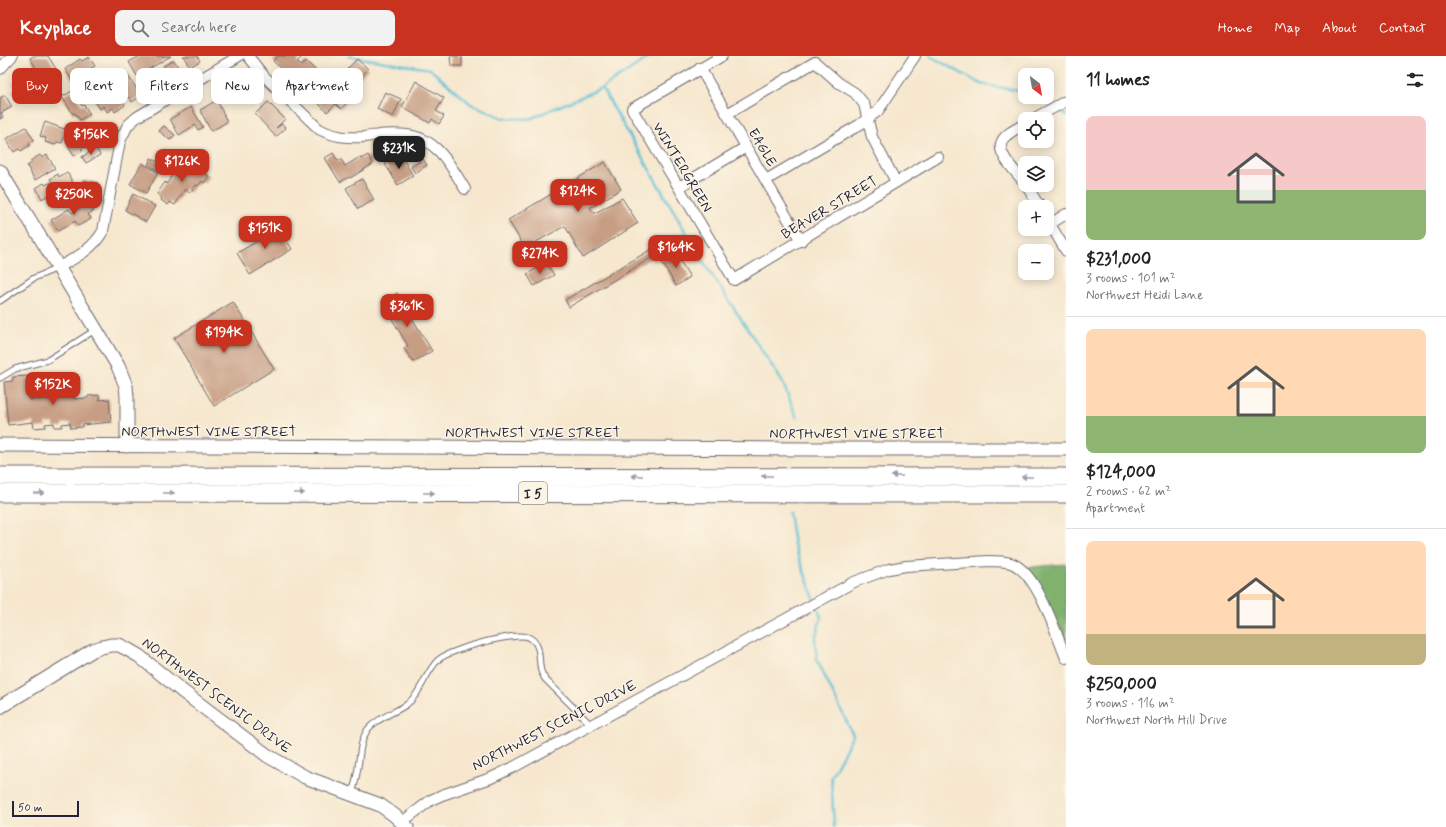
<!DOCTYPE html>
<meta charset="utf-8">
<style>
body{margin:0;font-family:Mynerve,sans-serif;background:#f2f2f2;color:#222;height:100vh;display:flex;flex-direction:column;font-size:15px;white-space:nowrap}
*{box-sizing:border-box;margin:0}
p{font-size:13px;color:#767676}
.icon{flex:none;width:22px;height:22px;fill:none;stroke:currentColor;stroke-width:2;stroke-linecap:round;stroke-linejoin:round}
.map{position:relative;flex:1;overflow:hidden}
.sheet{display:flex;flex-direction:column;background:#fff;width:380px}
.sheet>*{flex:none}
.hud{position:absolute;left:12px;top:12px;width:380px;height:36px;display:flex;gap:8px}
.needle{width:26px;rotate:149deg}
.tools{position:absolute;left:1018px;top:12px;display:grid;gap:8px}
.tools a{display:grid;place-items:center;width:36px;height:36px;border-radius:8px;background:#fff;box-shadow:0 2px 10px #0003;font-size:20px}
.scale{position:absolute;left:12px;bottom:10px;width:67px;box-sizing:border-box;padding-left:4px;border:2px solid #22223b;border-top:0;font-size:11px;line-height:14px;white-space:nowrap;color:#22223b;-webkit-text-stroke:3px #fcf5e5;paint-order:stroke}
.price{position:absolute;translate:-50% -34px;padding:0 9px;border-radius:8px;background:#c8321e;color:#fff;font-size:13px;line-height:26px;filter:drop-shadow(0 1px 2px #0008)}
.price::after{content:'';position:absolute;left:50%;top:24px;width:12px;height:9px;margin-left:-6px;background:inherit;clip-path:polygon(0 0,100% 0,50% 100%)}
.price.current{background:#222;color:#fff}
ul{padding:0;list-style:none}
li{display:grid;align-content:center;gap:8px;height:212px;padding:0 20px}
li+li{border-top:1px solid #e0e0e0}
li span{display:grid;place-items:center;height:124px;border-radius:8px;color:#555}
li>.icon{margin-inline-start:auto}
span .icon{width:72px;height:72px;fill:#fffc;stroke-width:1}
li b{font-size:17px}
h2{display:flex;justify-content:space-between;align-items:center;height:48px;padding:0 20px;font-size:17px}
.chip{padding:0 14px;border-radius:8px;background:#fff;box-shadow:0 2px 10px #0003;font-size:14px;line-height:36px}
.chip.current{background:#c8321e;color:#fff}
header{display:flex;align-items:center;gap:24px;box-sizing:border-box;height:56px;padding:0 20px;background:#c8321e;color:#fff}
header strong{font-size:19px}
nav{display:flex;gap:22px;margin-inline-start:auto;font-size:14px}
.search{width:280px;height:36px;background:#f2f2f2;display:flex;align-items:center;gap:10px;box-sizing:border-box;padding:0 14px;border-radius:8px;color:#767676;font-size:15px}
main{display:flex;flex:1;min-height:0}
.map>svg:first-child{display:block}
.forest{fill:#80b26e;stroke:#516a54}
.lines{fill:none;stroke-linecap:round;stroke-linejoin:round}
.stream{stroke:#59c0d6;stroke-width:2.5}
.building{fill:#c79e84}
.lane-casing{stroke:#6c676e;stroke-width:7}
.street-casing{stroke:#6c676e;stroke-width:12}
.secondary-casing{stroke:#6c676e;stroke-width:15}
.highway-casing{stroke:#6c676e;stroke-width:19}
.lane{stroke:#fff;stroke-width:5}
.street{stroke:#fff;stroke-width:10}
.secondary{stroke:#fff;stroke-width:13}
.highway{stroke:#fff;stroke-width:17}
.oneway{fill:#9c9ca7}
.labels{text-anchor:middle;stroke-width:3;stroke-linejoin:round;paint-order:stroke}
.shield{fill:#fcf5e5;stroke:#63616e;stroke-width:1}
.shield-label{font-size:13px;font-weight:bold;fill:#22223b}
.street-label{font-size:14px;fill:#22223b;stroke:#fcf5e5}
</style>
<header>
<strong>Keyplace</strong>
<div class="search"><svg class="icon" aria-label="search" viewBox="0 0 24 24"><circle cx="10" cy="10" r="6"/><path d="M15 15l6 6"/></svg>Search here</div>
<nav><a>Home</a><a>Map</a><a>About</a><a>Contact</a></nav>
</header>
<main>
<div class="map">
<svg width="1066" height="771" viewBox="0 0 1066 771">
<rect width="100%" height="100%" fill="#fcf5e5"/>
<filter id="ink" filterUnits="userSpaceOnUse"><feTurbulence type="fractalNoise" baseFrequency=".025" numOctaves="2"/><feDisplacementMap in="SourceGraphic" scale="8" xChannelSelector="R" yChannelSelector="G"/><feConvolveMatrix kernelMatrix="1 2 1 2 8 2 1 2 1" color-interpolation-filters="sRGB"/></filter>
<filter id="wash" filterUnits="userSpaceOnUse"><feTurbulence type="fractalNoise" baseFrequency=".012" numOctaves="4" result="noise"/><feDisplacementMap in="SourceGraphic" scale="16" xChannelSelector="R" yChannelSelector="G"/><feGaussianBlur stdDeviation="0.9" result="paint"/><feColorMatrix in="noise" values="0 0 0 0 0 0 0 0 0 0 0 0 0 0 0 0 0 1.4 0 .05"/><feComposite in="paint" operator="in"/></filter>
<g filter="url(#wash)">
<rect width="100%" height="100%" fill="#f6e7ce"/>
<path class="forest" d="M1066 508V583L1019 512Z"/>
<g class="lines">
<g class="stream">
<path d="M348 0 430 13 471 48 503 62 529 63 602 32 651 0"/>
<path d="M930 0 981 28 1025 36"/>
<path d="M602 32 702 204 782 325 797 362"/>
<path d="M1037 41 1052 50"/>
<path d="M1056 53 1066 59"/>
<path d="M789 456 794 489 815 545"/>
<path d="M817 549 821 562 815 583 817 604 853 679 831 721 834 771"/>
</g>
</g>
<g id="blocks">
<g class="building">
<path d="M33 0H48L56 13 42 22 30 2Z"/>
<path d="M140 0H171L137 20 129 6Z"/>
<path d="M183 0H197L200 5 190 11Z"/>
<path d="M278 0H303L297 6 301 10 306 5 317 16 303 29 294 20 291 23 273 5Z"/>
<path d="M450 0H462V10H451Z"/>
<path d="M89 1 95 10 72 24 65 13 80 3 82 5Z"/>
<path d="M357 3 368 13 358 24 347 13Z"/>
<path d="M174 4 178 11 168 17 163 10Z"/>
<path d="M328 14 338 25 327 36 332 40 344 29 354 40 341 53 336 48 327 56 313 42 320 35 314 28Z"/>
<path d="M150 16 155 23 144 29 140 22Z"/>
<path d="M127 18 141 40 132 46 129 41 123 45 125 49 115 56 113 52 107 56 104 50 100 53 93 42 112 30 110 28Z"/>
<path d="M25 20 35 36 19 46 12 36 17 34 13 27Z"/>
<path d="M416 25 444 42 436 55 444 60 439 68 432 63 430 67 402 51Z"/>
<path d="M72 35 82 50 84 49 90 58 80 64 75 57 73 58 62 41Z"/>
<path d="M385 36 401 43 393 61 377 53Z"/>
<path d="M5 39 12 51 1 57 3 61 0 63V42Z"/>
<path d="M217 44 227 66 211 75 200 54Z"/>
<path d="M268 46 285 63 276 72 282 68 286 72 276 81 255 58Z"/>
<path d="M191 51 203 71 198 74 195 69 179 79 170 63Z"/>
<path d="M45 66 67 74 62 87 57 86 55 89 45 86 46 82 40 80Z"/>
<path d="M164 70 175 79 170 84 159 75Z"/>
<path d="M26 71 34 84 29 87 30 89 21 95 19 93 14 96 6 83Z"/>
<path d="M98 71 103 81 96 85 98 88 89 93 87 90 81 93 83 95 74 100 68 90 75 86 74 83Z"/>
<path d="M96 92 100 99 86 107 82 101Z"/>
<path d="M333 97 338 105 341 103 345 110 360 101 361 103 368 99 373 108 350 122 349 121 340 126 325 102Z"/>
<path d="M40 99 42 102 47 99 55 112 35 124 27 110 32 107 30 105Z"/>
<path d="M401 99 413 120 398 129 385 108Z"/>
<path d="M151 102 164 109 160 116 148 109Z"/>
<path d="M190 103 203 113 202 115 209 120 204 127 202 125 198 130 196 129 190 137 185 133 175 149 170 146 168 149 161 144 162 142 157 138 165 126 167 128 173 118 178 121Z"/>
<path d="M423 103 427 109 415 117 411 111Z"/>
<path d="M605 106 621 133 590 152 595 157 622 142 638 167 583 202 565 170 525 192 508 164Z"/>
<path d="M142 107 158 117 146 137 130 128Z"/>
<path d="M67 116 73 127 65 132 64 129 57 133 59 136 51 140 50 138 42 143 36 132 44 127 45 129 52 126 50 123 58 118 59 121Z"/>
<path d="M362 123 374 144 358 153 346 132Z"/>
<path d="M83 124 98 127 96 137 81 134Z"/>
<path d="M133 138 155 150 146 166 125 154Z"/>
<path d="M86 143 94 155 88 158 91 163 78 170 75 165 58 175 51 164 69 153 72 157 82 151 79 147Z"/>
<path d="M267 167 272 177 279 172 292 193 250 219 237 197 266 180 261 170Z"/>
<path d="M662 187 666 193 569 251 565 244Z"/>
<path d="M675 197 690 221 676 230 661 205Z"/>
<path d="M546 207 554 219 534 230 527 218Z"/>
<path d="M397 237 432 295 413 306 404 292 408 290 382 246Z"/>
<path d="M233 246 274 313 214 350 174 282Z"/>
<path d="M28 320 30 344 42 343 41 332 48 331V327L67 325 68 332 73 331 74 343 88 342V340L99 339V344L109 343 111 366 82 369 83 371 71 372 70 367 62 368V371H54V367L45 368 46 371 34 372 33 366 8 369 4 326 13 325V321Z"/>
</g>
</g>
</g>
<g filter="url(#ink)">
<use href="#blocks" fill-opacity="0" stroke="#6c676e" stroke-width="1"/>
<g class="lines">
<g class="lane-casing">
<g id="lane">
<path d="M0 245 34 222 58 212"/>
<path d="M0 322 15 313 48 304 95 274"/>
<path d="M352 738C354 731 356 724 357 717 360 703 359 686 368 673 377 662 394 657 406 649 421 638 425 617 438 604 448 594 518 574 530 582 542 589 538 604 541 615 542 618 544 621 545 623L591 669"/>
</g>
</g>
<g class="street-casing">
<g id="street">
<path d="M248 0 264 20 319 73C334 81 347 82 364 81 378 79 392 77 407 79 437 82 451 110 465 133"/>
<path d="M722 0 632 53 734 224 938 101"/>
<path d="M700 12 801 185"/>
<path d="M0 13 12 0"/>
<path d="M727 58 815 6 839 27 855 37 864 48 872 81 896 126"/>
<path d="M1033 63 1066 45"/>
<path d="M1025 68C1018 72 1006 77 1002 85 995 97 1018 118 1025 127"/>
<path d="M766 124 859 69 878 55 915 0"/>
<path d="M1026 129 1040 151"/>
<path d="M679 131 746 91"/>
<path d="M1047 163 1066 195"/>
<path d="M1050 168 1066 158"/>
<path d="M59 211C77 201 93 193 103 175L120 85 128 69 137 61 239 0"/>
<path d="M402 766 431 744 442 739 491 722 512 712 854 526 889 513 906 510 989 505C996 505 1003 505 1011 507 1038 517 1055 576 1066 602"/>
</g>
</g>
<g class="secondary-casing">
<g id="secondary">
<path d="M0 115 118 310 126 330 127 341V390"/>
<path d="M0 389 815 393H1066"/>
<path d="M0 651 93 594 102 591 111 589H119L127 593 139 600 182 635 268 700 305 721 380 749 394 759 407 771"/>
</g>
</g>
<g class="highway-casing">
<g id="highway">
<path d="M0 420 1066 421"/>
<path d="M0 437 1066 438"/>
</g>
</g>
<use href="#lane" class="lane"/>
<use href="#street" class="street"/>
<use href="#secondary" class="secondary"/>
<use href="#highway" class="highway"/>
</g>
<defs><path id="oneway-solid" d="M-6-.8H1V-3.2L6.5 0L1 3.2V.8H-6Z"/></defs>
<g class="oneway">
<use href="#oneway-solid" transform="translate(637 420) rotate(-180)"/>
<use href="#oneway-solid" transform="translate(767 420) rotate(-180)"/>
<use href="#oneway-solid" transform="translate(897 420) rotate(-180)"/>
<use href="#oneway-solid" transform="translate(1027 421) rotate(-180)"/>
<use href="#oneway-solid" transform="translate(39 437)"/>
<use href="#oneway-solid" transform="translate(169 437)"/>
<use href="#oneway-solid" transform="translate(299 437)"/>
<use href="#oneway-solid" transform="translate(429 437)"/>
</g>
</g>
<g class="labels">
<rect class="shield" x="519" y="426" width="28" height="22" rx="3"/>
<g class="shield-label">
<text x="533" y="442">I 5</text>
</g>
<g class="street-label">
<text transform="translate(763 91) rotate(59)" y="5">EAGLE</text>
<text transform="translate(683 111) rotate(59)" y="5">WINTERGREEN</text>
<text transform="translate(829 151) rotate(-31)" y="5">BEAVER STREET</text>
<text x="209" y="380">NORTHWEST VINE STREET</text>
<text x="533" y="381">NORTHWEST VINE STREET</text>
<text x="857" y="382">NORTHWEST VINE STREET</text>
<text transform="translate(217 639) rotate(37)" y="5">NORTHWEST SCENIC DRIVE</text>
<text transform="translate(554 669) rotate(-27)" y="5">NORTHWEST SCENIC DRIVE</text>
</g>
</g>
</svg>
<div class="tools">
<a><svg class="needle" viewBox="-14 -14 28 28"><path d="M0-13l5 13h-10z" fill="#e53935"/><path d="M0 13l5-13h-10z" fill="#767676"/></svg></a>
<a><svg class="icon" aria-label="locate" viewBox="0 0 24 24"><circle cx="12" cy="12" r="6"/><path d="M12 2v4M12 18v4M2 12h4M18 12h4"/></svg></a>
<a><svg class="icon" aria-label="layers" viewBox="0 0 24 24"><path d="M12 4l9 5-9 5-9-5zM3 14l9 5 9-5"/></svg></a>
<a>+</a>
<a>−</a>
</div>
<div class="scale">50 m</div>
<b class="price" style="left:91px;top:100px">$156K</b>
<b class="price current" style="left:399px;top:114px">$231K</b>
<b class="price" style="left:182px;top:127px">$126K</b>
<b class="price" style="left:578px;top:157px">$124K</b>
<b class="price" style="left:74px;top:160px">$250K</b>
<b class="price" style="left:265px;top:194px">$151K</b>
<b class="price" style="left:676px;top:213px">$164K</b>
<b class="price" style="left:540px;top:219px">$274K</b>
<b class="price" style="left:407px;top:272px">$361K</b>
<b class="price" style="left:224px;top:298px">$194K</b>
<b class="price" style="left:53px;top:350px">$152K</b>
<div class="hud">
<a class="chip current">Buy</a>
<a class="chip">Rent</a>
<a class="chip">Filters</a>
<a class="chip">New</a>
<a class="chip">Apartment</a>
</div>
</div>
<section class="sheet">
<h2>11 homes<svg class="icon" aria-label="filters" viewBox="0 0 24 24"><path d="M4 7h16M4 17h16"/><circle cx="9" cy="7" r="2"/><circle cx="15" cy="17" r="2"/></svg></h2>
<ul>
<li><span style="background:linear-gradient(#f6c9c9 60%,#8fb573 0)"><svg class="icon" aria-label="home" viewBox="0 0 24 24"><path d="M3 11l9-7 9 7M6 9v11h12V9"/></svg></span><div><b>$231,000</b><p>3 rooms · 101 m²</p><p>Northwest Heidi Lane</p></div></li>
<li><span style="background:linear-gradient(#ffd9b3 70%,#8fb573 0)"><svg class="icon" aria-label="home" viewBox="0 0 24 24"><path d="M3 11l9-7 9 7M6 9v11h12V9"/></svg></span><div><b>$124,000</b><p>2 rooms · 62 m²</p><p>Apartment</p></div></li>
<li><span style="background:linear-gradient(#ffd9b3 75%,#c2b280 0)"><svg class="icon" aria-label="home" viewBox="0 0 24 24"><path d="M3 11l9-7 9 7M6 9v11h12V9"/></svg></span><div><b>$250,000</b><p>3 rooms · 116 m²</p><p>Northwest North Hill Drive</p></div></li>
</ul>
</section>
</main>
